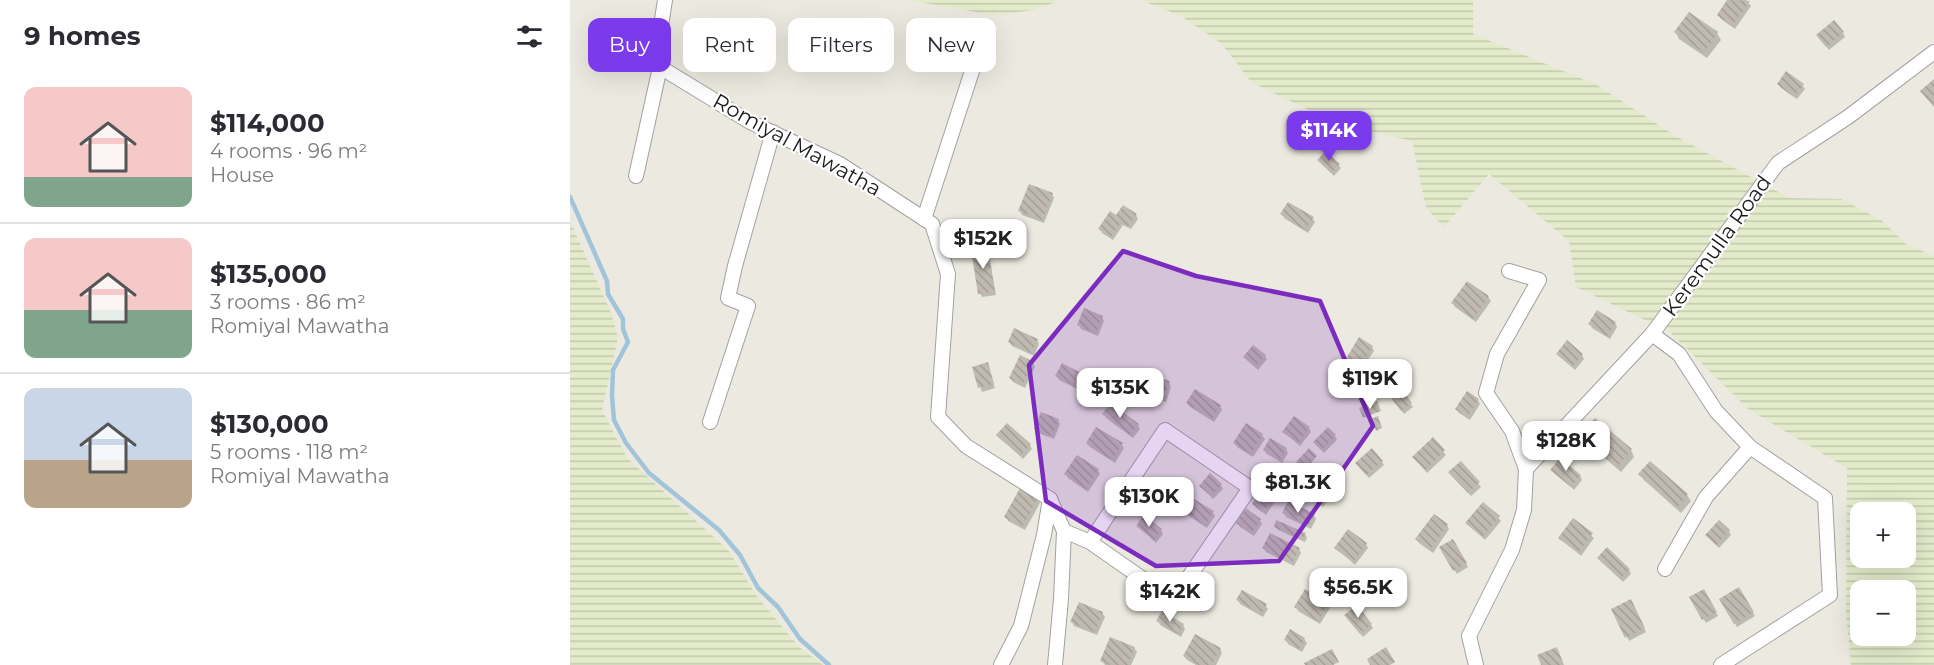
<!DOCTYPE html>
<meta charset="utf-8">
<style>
body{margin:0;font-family:Montserrat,sans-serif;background:#f7f7f7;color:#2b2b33;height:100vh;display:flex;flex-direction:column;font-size:22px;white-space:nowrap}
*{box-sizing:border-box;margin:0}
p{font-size:20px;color:#7c7c81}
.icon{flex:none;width:33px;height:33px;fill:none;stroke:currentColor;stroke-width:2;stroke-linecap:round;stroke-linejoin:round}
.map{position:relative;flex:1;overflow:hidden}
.side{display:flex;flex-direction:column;background:#fff;width:570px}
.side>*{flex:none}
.top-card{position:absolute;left:18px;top:18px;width:570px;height:54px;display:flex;gap:12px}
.tools{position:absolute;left:1280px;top:502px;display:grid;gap:12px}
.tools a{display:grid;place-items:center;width:66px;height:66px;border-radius:12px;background:#fff;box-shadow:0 6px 24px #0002;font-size:30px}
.price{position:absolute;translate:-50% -51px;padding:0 14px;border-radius:12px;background:#fff;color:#222;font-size:20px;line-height:39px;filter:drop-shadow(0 2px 3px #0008)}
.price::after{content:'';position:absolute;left:50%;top:36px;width:18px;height:14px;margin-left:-9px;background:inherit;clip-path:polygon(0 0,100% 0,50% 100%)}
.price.on{background:#7c3aed;color:#fff}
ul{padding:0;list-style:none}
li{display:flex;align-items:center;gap:18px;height:150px;padding:0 24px}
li+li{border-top:2px solid #e1e1e2}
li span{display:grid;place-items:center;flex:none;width:168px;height:120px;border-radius:12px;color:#555}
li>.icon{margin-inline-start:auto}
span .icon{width:72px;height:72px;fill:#fffc;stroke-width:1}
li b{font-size:26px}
h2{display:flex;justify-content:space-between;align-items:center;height:72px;padding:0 24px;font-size:26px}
.pill{padding:0 21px;border-radius:12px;background:#fff;box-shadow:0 6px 24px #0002;font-size:21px;line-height:54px}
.pill.on{background:#7c3aed;color:#fff}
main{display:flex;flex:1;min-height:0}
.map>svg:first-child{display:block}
.farmland{fill:url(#farmland-rules);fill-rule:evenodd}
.shadow{fill:#0003}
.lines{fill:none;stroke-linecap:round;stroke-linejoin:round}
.stream{stroke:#a2c4d8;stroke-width:4.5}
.building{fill:url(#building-back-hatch)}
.minor-casing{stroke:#a1a1a1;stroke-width:16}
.minor{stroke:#fff;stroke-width:14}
.marked{fill:#7b2cbf;fill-opacity:0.2;stroke:#7b2cbf;stroke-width:4.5;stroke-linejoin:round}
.labels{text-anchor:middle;stroke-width:4.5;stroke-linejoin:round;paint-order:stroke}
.street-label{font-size:21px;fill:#1a1a1a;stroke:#fff}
</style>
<main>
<section class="side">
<h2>9 homes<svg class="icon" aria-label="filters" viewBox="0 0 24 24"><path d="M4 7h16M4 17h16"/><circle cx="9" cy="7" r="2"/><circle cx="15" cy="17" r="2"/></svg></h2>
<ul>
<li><span style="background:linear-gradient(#f6c9c9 75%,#7fa58c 0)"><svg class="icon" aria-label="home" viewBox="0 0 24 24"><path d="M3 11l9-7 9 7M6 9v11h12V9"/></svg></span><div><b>$114,000</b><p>4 rooms · 96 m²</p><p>House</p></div></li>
<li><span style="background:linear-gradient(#f6c9c9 60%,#7fa58c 0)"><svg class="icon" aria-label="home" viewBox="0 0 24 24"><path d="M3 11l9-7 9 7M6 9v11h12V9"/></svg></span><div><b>$135,000</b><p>3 rooms · 86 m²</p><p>Romiyal Mawatha</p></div></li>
<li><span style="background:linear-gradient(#c9d6e8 60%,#b9a48a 0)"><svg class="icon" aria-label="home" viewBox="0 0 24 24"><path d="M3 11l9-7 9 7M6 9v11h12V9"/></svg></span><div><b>$130,000</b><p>5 rooms · 118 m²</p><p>Romiyal Mawatha</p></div></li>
</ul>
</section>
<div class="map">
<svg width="1364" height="665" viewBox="0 0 1364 665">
<defs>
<pattern id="farmland-rules" width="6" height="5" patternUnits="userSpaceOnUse" patternTransform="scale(1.5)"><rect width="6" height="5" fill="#e3ebcb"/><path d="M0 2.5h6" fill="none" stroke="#c2c9ae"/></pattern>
<pattern id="building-back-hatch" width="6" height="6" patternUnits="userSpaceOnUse" patternTransform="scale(1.5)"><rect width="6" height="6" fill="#c0b9b0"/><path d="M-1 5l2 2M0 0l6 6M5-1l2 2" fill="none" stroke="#a49e97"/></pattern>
</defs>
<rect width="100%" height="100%" fill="#eceae0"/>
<g class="farmland">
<path d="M337 0H491L464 10 423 15Z"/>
<path d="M570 0H903V34L1027 85 1104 135 1219 198 1271 199 1311 220 1336 244 1364 256V665H1281L1276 612 1277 468 1178 409 1100 332 1006 287 999 241 919 174 874 227 856 208 842 141 766 123 681 82 652 44 611 16ZM1290 513H1335V558H1290ZM1290 591H1335V636H1290Z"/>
<path d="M0 221 42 315 48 338 32 410 57 458 159 551 186 595 229 647 253 665H0Z"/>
</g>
<g class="shadow">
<path d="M1159 0H1176L1181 6 1165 29 1151 19 1148 15Z"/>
<path d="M1119 14 1147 33 1151 40 1137 58 1109 39 1106 33Z"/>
<path d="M1273 33 1275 37 1259 50 1250 39Z"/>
<path d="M1208 84 1232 85 1235 89 1227 99 1211 88Z"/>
<path d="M749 160 768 165 771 168 764 176Z"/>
<path d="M482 194 484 198 474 223 452 215 450 211Z"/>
<path d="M712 214 742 218 745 222 738 233 714 218Z"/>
<path d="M566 215 568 219 561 229 553 225 543 240 532 233 530 229 547 217Z"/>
<path d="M417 249 426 295 412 297 410 293Z"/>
<path d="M898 283 918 297 921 301 906 322 885 307 883 303Z"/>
<path d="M532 317 534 321 528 336 511 329 509 325Z"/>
<path d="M1045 323 1047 327 1040 339 1022 328 1020 324Z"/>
<path d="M467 340 469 344 464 356 442 346 439 342Z"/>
<path d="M802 347 804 351 786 378 775 371 772 367Z"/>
<path d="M987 354 1012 355 1014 359 1005 370Z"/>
<path d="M695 356 697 359 688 370 675 358Z"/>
<path d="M463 363 465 367 455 388 443 382 440 378Z"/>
<path d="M417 364 425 388 412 392 404 368Z"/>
<path d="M512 375 514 379 509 390 489 380 487 376Z"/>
<path d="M599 383 601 387 596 402 584 397 582 393Z"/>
<path d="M820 396 840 403 843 407 834 414Z"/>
<path d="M908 400 910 404 900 420 889 413 886 409Z"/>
<path d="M618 403 650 406 652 410 644 422 620 407Z"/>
<path d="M534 414 568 425 570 429 563 438 536 418Z"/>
<path d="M488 420 490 424 484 439 468 433 466 429Z"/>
<path d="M677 425 692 435 695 439 683 457 667 447 665 443Z"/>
<path d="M739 428 741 432 730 446 714 432Z"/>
<path d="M428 435 460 445 462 449 453 459Z"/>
<path d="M1012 435 1061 450 1064 457 1051 472 1015 441Z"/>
<path d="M765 436 767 440 754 453 745 443Z"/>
<path d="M862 439 876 455 857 473 844 457Z"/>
<path d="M517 444H551L554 448 545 463 520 447Z"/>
<path d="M716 449 718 453 712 463 697 454 694 450Z"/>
<path d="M746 457 735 470 729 463Z"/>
<path d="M812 462 814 465 799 478 789 467Z"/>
<path d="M891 463 911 487 901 496 883 476Z"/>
<path d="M528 470 530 474 518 492 498 478 496 474Z"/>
<path d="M982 470 1010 476 1012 480 1004 490Z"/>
<path d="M1070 474 1117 495 1121 501 1111 513 1074 480Z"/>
<path d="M651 485 653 489 643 499 631 486Z"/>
<path d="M762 488 764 492 753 507 735 495 732 491Z"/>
<path d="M704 497 706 500 696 515 686 508 684 504Z"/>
<path d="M467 499 470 503 455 530 438 521 436 517Z"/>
<path d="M643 512 645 516 637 528 620 517 617 513Z"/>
<path d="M714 513 744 515 746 519 741 529 716 517Z"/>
<path d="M928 517 931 521 915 540 897 523Z"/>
<path d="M690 520 692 524 684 536 670 527 668 523Z"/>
<path d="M1004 521 1024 538 1011 556 990 538Z"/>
<path d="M877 525 879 529 863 553 849 543 847 540Z"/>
<path d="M568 526 591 530 593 534 586 543Z"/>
<path d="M705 526 735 534 737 538 735 542 708 530Z"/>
<path d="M1159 531 1161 535 1149 548 1136 535Z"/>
<path d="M883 541 898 567 887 574 871 548Z"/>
<path d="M796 544 798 548 785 565 766 548Z"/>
<path d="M693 548 729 549 731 553 724 566 696 552Z"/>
<path d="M1029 558 1059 570 1061 574 1053 582Z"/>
<path d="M1168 590 1185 616 1167 627 1151 600Z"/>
<path d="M1133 591 1148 616 1136 623 1121 598Z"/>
<path d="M668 600 695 605 698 609 693 617 670 604Z"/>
<path d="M1060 601 1076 632 1059 641 1043 609Z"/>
<path d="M758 604 760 608 750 624 728 611 726 607Z"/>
<path d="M532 613 535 617 527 635 504 626 502 622Z"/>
<path d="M778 619 801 625 803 628 793 637Z"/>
<path d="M588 621 613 625 615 629 611 637 590 625Z"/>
<path d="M734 639 737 643 732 652 718 644 716 640Z"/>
<path d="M564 648 567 652 561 665H535L532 661Z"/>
<path d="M650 649 652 653 646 665H626L617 660 614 656Z"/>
</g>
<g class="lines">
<path class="stream" d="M0 197 37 281 38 294 53 319V329L58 342 43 370 42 396 44 420 56 443 79 473 149 530 170 555 188 588 208 607 230 639 259 665"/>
</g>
<g class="building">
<path d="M1157 0 1180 1 1162 26 1147 15Z"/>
<path d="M1119 12 1148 32 1134 53 1104 32Z"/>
<path d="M1264 20 1274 32 1256 47 1246 35Z"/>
<path d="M1216 71 1234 84 1224 97 1207 84Z"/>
<path d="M1364 79V107L1350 91Z"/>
<path d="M756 151 770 164 761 173 747 160Z"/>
<path d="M459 184 483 193 472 220 448 211Z"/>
<path d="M718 202 744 217 735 230 710 214Z"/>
<path d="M553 205 567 214 558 226 551 222 541 237 528 229 540 211 546 215Z"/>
<path d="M418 247 425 291 408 294 401 250Z"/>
<path d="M897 281 919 296 903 319 881 303Z"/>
<path d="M514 308 533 316 526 333 507 325Z"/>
<path d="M1027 310 1046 322 1037 336 1018 324Z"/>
<path d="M444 328 468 339 461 353 438 342Z"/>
<path d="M789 337 803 346 784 375 771 367Z"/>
<path d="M997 340 1013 354 1002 367 986 354Z"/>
<path d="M683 345 696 355 685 367 673 357Z"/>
<path d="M450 355 464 362 453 385 439 378Z"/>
<path d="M418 362 424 384 408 388 402 367Z"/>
<path d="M492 363 513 374 506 387 485 376Z"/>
<path d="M587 377 600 381 594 399 580 394Z"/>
<path d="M827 383 842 403 831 411 816 391Z"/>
<path d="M625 389 651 405 642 419 616 403Z"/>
<path d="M897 391 909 399 897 417 885 409Z"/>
<path d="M807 401 811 411 793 418 789 408Z"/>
<path d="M541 403 569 424 560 435 532 414Z"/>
<path d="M471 412 489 419 482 436 464 429Z"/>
<path d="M724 416 740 427 728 443 712 432Z"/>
<path d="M808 416 812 428 806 431 801 419Z"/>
<path d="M1025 418 1062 449 1047 467 1010 435Z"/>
<path d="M437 423 461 444 450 456 426 435Z"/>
<path d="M676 423 693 434 680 454 663 443Z"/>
<path d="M526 427 553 443 542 460 516 443Z"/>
<path d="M758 427 766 435 751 450 743 442Z"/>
<path d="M863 437 875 450 855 470 842 457Z"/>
<path d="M700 438 717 448 710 460 693 450Z"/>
<path d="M739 448 747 456 734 469 726 462Z"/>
<path d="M802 448 813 461 796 475 785 463Z"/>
<path d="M507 455 529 469 516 489 494 474Z"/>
<path d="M990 458 1011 475 1001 487 980 470Z"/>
<path d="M891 461 910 482 898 493 878 472Z"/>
<path d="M1080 461 1118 494 1107 508 1068 474Z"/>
<path d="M640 473 652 484 641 496 629 486Z"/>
<path d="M743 473 763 487 751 505 731 491Z"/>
<path d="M450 488 468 498 452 527 434 517Z"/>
<path d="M693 488 705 496 694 512 682 504Z"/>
<path d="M624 499 644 511 635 525 616 513Z"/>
<path d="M718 501 745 514 739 526 712 513Z"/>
<path d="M913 502 930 516 912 537 895 523Z"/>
<path d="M676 508 691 519 681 533 666 523Z"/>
<path d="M864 514 878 524 860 550 845 539Z"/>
<path d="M574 515 592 529 584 540 566 526Z"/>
<path d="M1003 518 1023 533 1008 553 988 538Z"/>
<path d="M706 520 736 533 733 539 704 527Z"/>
<path d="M1149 520 1160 530 1146 545 1135 535Z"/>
<path d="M778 529 797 543 783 562 764 548Z"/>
<path d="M700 533 730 548 722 563 692 548Z"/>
<path d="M883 539 897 563 883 571 869 547Z"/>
<path d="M1037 547 1060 569 1050 579 1027 558Z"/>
<path d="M1169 587 1184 612 1164 624 1149 599Z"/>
<path d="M735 589 759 603 748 621 724 607Z"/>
<path d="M1134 589 1147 612 1132 620 1119 597Z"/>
<path d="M672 590 697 604 691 614 666 600Z"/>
<path d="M1061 599 1075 628 1055 638 1041 609Z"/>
<path d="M509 602 533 612 525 632 500 622Z"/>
<path d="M787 605 802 624 790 634 774 615Z"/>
<path d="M592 611 614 624 608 634 586 621Z"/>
<path d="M720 629 735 638 729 649 714 640Z"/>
<path d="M625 634 651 648 641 665H629L613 656Z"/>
<path d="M540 637 565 647 558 665H540L530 661Z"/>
<path d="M816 647 825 662 820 665H800L797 659Z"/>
<path d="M987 647 994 665H971L967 655Z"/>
<path d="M762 649 769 662 763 665H735L734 663Z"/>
</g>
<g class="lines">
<g class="minor-casing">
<g id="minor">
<path d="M95 0 85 64 180 122 270 164 362 224 378 274 368 417 396 446 480 499 494 531 491 599 485 665"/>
<path d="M66 176 90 67"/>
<path d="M354 219 403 68"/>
<path d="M939 271 969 280 927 354 916 393 942 431 956 469 1082 334 1208 163 1278 117 1364 52"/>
<path d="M1082 334 1109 354 1146 411 1180 447 1136 497 1095 569"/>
<path d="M140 422 178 306 158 298 165 266 203 132"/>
<path d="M494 531 520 542 595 430 680 488 603 600 520 542"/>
<path d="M431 665 451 626 474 535 480 499"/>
<path d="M906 665 899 636 942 550 954 510 956 469"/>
<path d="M1151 665 1260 595 1255 498 1180 447"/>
</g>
</g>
<use href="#minor" class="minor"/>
</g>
<path class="marked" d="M553 251 626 276 750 301 803 426 709 561 586 566 476 501 459 365Z"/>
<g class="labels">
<g class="street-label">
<text transform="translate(227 145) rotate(29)" y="7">Romiyal Mawatha</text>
<text transform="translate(1147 246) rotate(-54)" y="7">Keremulla Road</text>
</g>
</g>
</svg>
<div class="tools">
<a>+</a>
<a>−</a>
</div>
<b class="price on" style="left:759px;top:162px">$114K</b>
<b class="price" style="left:413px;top:270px">$152K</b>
<b class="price" style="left:800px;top:410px">$119K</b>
<b class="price" style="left:550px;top:419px">$135K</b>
<b class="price" style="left:996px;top:472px">$128K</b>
<b class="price" style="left:728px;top:514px">$81.3K</b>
<b class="price" style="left:579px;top:528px">$130K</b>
<b class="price" style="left:788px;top:619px">$56.5K</b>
<b class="price" style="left:600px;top:623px">$142K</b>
<div class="top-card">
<a class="pill on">Buy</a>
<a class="pill">Rent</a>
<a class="pill">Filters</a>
<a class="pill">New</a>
</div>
</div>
</main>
